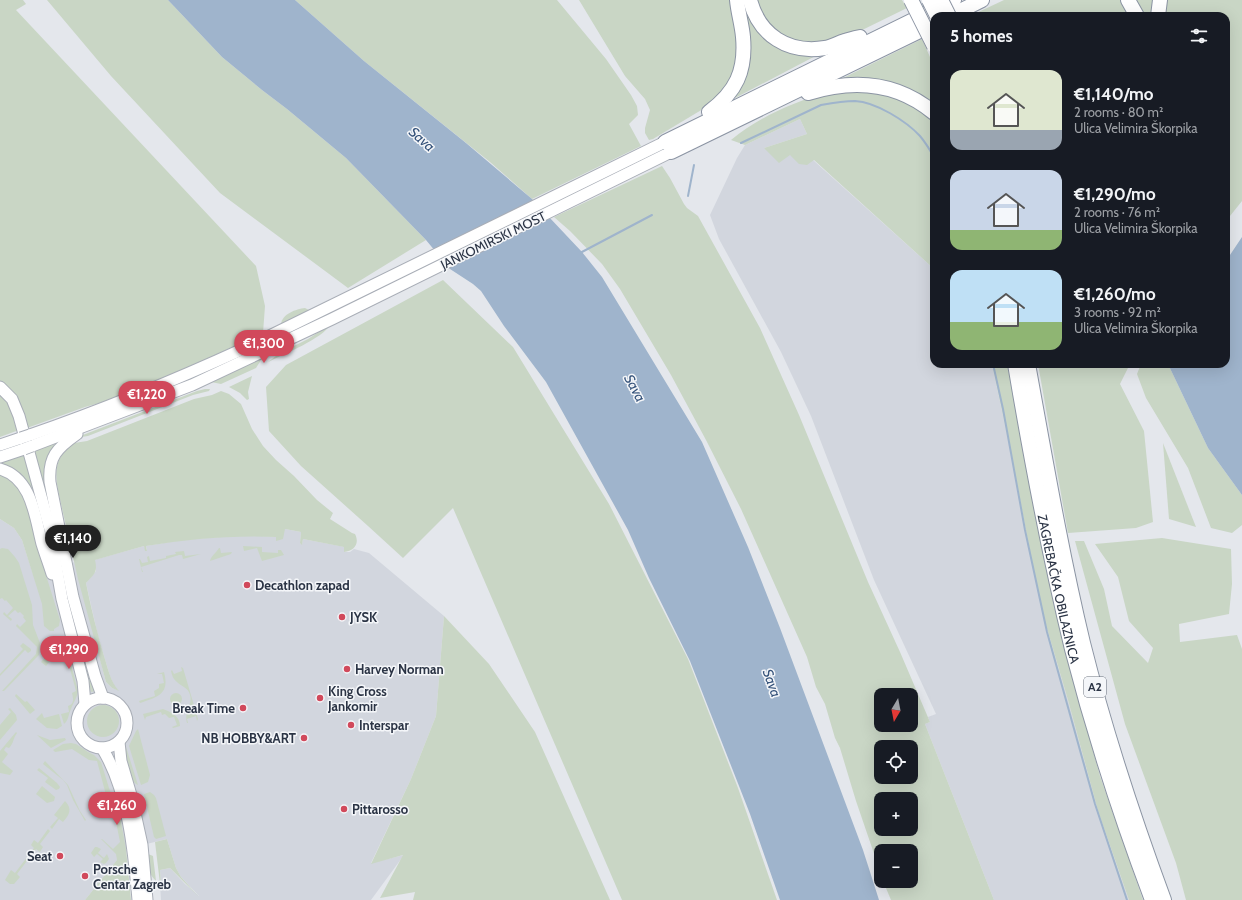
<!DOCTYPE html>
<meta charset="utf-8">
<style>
body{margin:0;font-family:Cabin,sans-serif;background:#242831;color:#f1f3f6;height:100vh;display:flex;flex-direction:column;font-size:15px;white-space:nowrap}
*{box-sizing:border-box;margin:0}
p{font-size:13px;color:#9ea1a6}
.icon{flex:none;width:22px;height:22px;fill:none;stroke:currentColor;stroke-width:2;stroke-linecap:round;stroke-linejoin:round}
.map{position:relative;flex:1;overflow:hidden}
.details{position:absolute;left:930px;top:12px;width:300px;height:356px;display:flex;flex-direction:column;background:#171b24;border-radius:12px;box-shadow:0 4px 16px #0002}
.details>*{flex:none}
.needle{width:26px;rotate:190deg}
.fabs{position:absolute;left:874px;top:688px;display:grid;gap:8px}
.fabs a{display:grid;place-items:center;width:44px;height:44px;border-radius:8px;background:#171b24;box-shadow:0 4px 16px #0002;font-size:20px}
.price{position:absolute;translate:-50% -34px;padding:0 9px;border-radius:14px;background:#d1495b;color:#fff;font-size:13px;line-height:26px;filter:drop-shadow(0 1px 2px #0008)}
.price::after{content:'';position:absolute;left:50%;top:24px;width:12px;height:9px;margin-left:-6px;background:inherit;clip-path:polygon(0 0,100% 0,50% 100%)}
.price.current{background:#222;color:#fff}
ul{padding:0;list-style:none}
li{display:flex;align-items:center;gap:12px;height:100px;padding:0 20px}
li span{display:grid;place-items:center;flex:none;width:112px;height:80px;border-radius:12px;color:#555}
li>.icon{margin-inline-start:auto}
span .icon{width:48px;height:48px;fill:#fffc;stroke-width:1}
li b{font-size:17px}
h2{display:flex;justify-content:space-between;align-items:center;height:48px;padding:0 20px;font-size:17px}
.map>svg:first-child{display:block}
.built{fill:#d2d6de}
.green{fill:#c9d6c5;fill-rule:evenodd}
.water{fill:#9fb4cc}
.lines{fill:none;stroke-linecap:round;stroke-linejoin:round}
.stream{stroke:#9fb4cc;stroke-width:2}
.secondary-casing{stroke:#a9aeb7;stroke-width:13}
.motorway-casing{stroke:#8b94a3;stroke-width:16}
.secondary{stroke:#fff;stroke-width:11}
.motorway{stroke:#fff;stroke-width:14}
.secondary-bridge-casing{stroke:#a9aeb7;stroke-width:13;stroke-linecap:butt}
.motorway-bridge-casing{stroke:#8b94a3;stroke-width:16;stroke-linecap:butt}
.secondary-bridge{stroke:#fff;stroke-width:11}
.motorway-bridge{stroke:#fff;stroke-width:14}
.poi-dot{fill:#d1495b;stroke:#f4f6f9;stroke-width:1.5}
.labels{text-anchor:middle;stroke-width:3;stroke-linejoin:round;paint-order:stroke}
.shield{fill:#f4f6f9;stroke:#676e7b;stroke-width:1}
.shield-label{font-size:12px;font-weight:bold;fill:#2b3445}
.street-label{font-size:13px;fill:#2b3445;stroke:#f4f6f9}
.poi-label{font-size:13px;font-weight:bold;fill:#2b3445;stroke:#f4f6f9;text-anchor:start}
.water-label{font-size:14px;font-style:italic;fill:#34527a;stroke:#f4f6f9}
</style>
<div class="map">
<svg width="1242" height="900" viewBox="0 0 1242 900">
<rect width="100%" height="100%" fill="#e4e7ec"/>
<g class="built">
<path d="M800 119 807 134 764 148 813 160 934 269V364H992L1011 453 1041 608 1068 700 1098 811 1129 900H994L925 724 930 722 928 717 936 714 874 580 811 416 781 352 719 239 710 215 737 158 745 145Z"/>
<path d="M0 519 14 528 22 540 33 574 75 562 106 682 112 688 118 690 114 685 110 676 98 636 86 583 96 571 94 560 144 546 146 551 147 550 146 546 181 540 246 535 276 537 285 529 301 532 300 543 302 544 303 539 345 547 344 552H350L354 549 369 553 444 616 436 716 411 779 371 863 404 855 371 900H161L160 884H161L160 870 170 868 185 884 199 896 181 877 176 868 167 839 126 849 85 900H0Z"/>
</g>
<g class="green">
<path d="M0 0H23L26 4 16 10 256 266 265 306 263 333 181 371 110 400 85 407 27 428C21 410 17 391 0 381Z"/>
<path d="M47 0H168L222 57 262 90 287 109 346 158 426 240 348 288 220 193 111 76Z"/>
<path d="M295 0H557L606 59 631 95 637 106 638 115 629 124 641 146 532 199 490 162 364 61Z"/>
<path d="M579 0H733L739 47 733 77 713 103 653 139 649 140 645 133V128L650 110 645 99 625 76Z"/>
<path d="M743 0 757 26 825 51 735 98 744 79Z"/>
<path d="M754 0H902L907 8 850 36 806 46 773 31Z"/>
<path d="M1004 0H1122L1132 16H970Z"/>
<path d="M1134 0H1155L1154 16H1142Z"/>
<path d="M1165 0H1242V201L1226 221V16H1163Z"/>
<path d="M922 39 934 66V104L918 94 835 82Z"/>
<path d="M827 92H884L934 118V269L814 160 807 165 799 164 790 155 779 163 764 148 807 134 800 119 745 145 731 140C759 117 792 103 827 92Z"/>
<path d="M662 166 670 178 684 204 687 208 698 216 760 328 799 415 868 582 900 652 930 722 925 724 994 900H891L883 881H911V851H881V874L856 801 840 748 835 738 825 704 816 687 807 657 741 509 706 440 671 375 620 289 602 264 570 231 554 217ZM881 695H911V725H881ZM881 747H911V777H881ZM881 799H911V829H881Z"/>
<path d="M443 280 513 347 609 504 688 659 738 788 777 900H622L453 508 403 558 368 526 301 466 269 431 266 387 286 365Z"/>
<path d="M305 308 311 311 282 325 281 324C282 314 296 309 305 308Z"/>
<path d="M331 324C322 339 284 354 268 362L280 353 308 339Z"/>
<path d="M260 359 261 360 256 368 221 384 211 382V381Z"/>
<path d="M992 364H1007L1054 606 1075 686 1100 776 1143 900H1129L1098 811 1068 700 1041 608 1011 453Z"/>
<path d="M1038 364H1130L1120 384 1144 431 1153 522 1136 528 1068 533Z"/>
<path d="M1141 364H1168L1208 448 1242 495V525L1232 533 1211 528 1188 468 1146 398 1137 374Z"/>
<path d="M252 376 248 392 249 399 247 400 240 393 229 387Z"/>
<path d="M205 389H210L209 391 193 395 88 436 75 438 197 391Z"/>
<path d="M221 391 229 394 241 404 252 429 263 446 276 460 294 476 317 500 333 513 330 519 352 533 355 534C360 544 354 551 344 552V547L303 539 302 545 300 543 301 532 285 529 283 539 276 541V537C232 535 190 539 146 546L147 551H145L144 546 95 560C98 573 94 574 86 583 91 608 97 632 104 656 108 668 110 681 119 691L112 688 106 682 78 579 59 495C56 480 53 464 65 451 67 448 71 444 75 443 78 442 83 442 87 441L194 399 212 395Z"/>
<path d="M0 393 8 401 19 430 0 437Z"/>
<path d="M63 439 50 456 62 553 33 450Z"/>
<path d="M1163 443 1196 527 1169 519Z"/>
<path d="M25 453 46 528 51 554 32 497 0 466V461Z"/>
<path d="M0 474 11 479 22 494 32 522 40 556 60 620 59 626 54 629V631H50L44 626 42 604 22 540 14 528 0 519Z"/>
<path d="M1162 538 1231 549 1232 584 1229 614 1179 624 1180 642 1237 635 1242 649V900H1186L1176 863 1125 724 1075 541H1084L1104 589 1112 626 1148 663 1153 648 1129 621 1118 577 1095 544Z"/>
<path d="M243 546 262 547V552L278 553V550H281L284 555 262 561 257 548 244 551Z"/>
<path d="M2 548 8 549 15 557 19 563 32 605 33 625 40 643 39 655 35 659 4 691H2L36 654 37 647 16 626 17 624 20 627 26 621 23 617 24 616 20 612 18 613 15 610 8 616 12 619 11 621 3 614 4 612 7 615 13 608 6 600 5 601 2 598 0 599V549Z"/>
<path d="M219 548H220L221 553 232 552 231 554 210 561C211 556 216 553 219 548Z"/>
<path d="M184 551 185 556 201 554 183 559 182 555H179L141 567 143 572H142L139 559H140L142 563 148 562 147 557 149 556 150 561 166 558V556L176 554 175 552Z"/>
<path d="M61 568 96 691 91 692 60 570Z"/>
<path d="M444 616 489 664 535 732 610 900H413L415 892 380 898 403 855 371 864 411 779 436 716Z"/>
<path d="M23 643 31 649V651L28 653 25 650 0 676V674L23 649 20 646Z"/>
<path d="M57 644 59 647 64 646 67 648 78 691C77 698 73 703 71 709 68 715 69 720 64 724L61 714 69 712 68 706C75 704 73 698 72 693L76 691 66 654 54 656 46 666 41 662Z"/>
<path d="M181 667 183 668 198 719 197 721 196 716 187 719 188 723H187C184 710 193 705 190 695 188 687 182 687 177 682 173 679 172 675 171 671L172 670 174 674 182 671Z"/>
<path d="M164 672C170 694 158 697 140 703L139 701 155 696 154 691 159 688V684L164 683 162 674H157Z"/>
<circle cx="176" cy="699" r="6"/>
<path d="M16 694 25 702 27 701 35 710 30 714 15 696Z"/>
<circle cx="103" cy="721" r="16"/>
<path d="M10 708 16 715 17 720 0 740V725L11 712 8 709Z"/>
<path d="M163 709C171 712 180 716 180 726L173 728 172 727 177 725 174 717 169 718 165 714 162 715 161 712 146 717 145 720 143 714Z"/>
<path d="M42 713 44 718 59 714 62 726 57 729 47 728 36 719Z"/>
<path d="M138 729 150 775 148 782 141 785 129 746 136 731Z"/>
<path d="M16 732 17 733C13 738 14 743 9 748L6 747 4 750 8 754 2 762 13 771 10 775 0 773V751Z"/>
<path d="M37 735 50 740 65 738 66 740 51 748Z"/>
<path d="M71 743 76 744 88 752 94 755 101 762 109 788 118 812 114 814 106 795 97 761 89 760 72 749 55 752 53 750 63 744Z"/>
<path d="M126 747 138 785C128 781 123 757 126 747Z"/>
<path d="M45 761 68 785 80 811 86 820 85 821 73 800 67 785 63 780 43 764Z"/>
<path d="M39 768 57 783 60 787 59 789 56 790 45 782 48 778 37 770Z"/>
<path d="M42 786 55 797 54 801 47 803 36 794Z"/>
<path d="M150 792 154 795 156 798 166 836 156 839 154 837 144 794Z"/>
<path d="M65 801C73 809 69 815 63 822L59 819 52 829 50 827 58 818 54 815Z"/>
<path d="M120 816 126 849 131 900H85L117 860 116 854 101 839H102L113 849 120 842 115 817Z"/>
<path d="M48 829 50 831 40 844 43 847 40 852 36 849 17 874 20 877 14 884H10L5 880 11 870 15 873 34 848 31 845 34 840 38 843Z"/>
<path d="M167 839 176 868 181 877 199 897 170 868 160 870 161 884H160L155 842Z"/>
<path d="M95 847H97L101 849 98 853 104 858 107 854 109 859 106 863 104 864 100 862 103 859 97 854 94 857 91 853Z"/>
<path d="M148 854 153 856 156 881C147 872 149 866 148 854Z"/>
</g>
<g class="water">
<path d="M168 0H295L364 61 466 143 532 199 582 252 602 277 702 442 748 547 780 628 863 850 879 900H780L750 814 690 661 649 578 628 530 546 382 504 326 481 291 473 284 450 269 426 240 346 158 287 109 262 90 222 57Z"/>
<path d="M1242 237V495L1208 448 1168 364H1226V261Z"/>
</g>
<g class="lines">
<g class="stream">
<path d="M741 143 821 105C832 103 844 101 855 101 876 102 906 121 920 136 925 142 930 150 934 157"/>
<path d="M688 196 694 165"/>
<path d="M580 253 652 215"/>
<path d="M993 364 1003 409 1025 530 1047 632 1095 804 1127 900"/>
</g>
<g class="secondary-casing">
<g id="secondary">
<path d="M0 387 12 399 19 416 50 529 59 554"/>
<path d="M77 434C57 448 48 457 50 482L73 597 95 676 103 698"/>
<path d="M30 435C102 410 173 381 243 349L665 142"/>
<path d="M0 445 21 438"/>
<path d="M32 446 192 385 332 319 671 152"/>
<path d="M0 457 24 449"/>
<path d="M0 469C32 478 35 517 42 544 45 554 49 564 52 574"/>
<path d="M53 548 62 599 83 681 85 704"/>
<circle cx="102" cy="723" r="25"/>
<path d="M119 742 121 761 131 795 142 845 147 900"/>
<path d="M102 748C128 790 134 851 138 900"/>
</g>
</g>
<g class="motorway-casing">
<g id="motorway">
<path d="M750 0C759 35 788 54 825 48 832 47 838 43 845 41 850 39 855 38 860 37"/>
<path d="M1128 0 1137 16"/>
<path d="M950 16 982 0"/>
<path d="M1158 16 1160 0"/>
<path d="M808 93C853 79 897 82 934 113"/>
<path d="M709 112C736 92 746 71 743 37 742 25 738 12 737 0"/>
<path d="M665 142 954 0"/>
<path d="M671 152 934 24"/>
<path id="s1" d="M1015 364C1031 459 1049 555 1072 649 1094 734 1121 818 1152 900"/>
<path d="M1028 364C1045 457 1061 551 1083 643 1105 731 1133 816 1164 900"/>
</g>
</g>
<use href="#secondary" class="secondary"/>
<use href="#motorway" class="motorway"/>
<g class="secondary-bridge-casing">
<g id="secondary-bridge">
<path d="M21 438 30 435"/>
<path d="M24 449 32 446"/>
</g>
</g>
<g class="motorway-bridge-casing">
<g id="motorway-bridge">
<path d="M911 0 934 46"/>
<path d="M929 0 937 16"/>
<path d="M941 0 949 16"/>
</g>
</g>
<use href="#secondary-bridge" class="secondary-bridge"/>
<use href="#motorway-bridge" class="motorway-bridge"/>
</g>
<g class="poi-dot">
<circle cx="247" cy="585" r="4"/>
<circle cx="342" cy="617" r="4"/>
<circle cx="347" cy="669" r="4"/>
<circle cx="320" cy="698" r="4"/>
<circle cx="243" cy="708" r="4"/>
<circle cx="351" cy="725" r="4"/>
<circle cx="304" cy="738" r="4"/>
<circle cx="344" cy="809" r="4"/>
<circle cx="60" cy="856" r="4"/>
<circle cx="85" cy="876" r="4"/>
</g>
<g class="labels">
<rect class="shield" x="1084" y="677" width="22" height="20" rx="3"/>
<g class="shield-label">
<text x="1095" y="691">A2</text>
</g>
<g class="street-label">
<text transform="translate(493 240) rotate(-26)" y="5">JANKOMIRSKI MOST</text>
<text dy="5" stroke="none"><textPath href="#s1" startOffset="229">ZAGREBAČKA OBILAZNICA</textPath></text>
</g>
<g class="poi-label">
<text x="255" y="590">Decathlon zapad</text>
<text x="350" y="622">JYSK</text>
<text x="355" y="674">Harvey Norman</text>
<text x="328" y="696">King Cross<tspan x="328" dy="15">Jankomir</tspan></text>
<text x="235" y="713" text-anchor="end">Break Time</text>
<text x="359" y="730">Interspar</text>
<text x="296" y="743" text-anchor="end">NB HOBBY&amp;ART</text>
<text x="352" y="814">Pittarosso</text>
<text x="52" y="861" text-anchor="end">Seat</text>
<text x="93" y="874">Porsche<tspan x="93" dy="15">Centar Zagreb</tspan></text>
</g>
<g class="water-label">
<text transform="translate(422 139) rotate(42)" y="5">Sava</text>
<text transform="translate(635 388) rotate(62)" y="5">Sava</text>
<text transform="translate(772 683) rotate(70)" y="5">Sava</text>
</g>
</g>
</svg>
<div class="fabs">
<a><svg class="needle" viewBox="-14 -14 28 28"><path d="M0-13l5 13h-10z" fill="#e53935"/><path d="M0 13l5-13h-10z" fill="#9ea1a6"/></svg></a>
<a><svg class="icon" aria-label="locate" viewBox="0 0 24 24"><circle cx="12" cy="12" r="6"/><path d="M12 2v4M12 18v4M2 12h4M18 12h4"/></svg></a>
<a>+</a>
<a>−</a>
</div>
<b class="price" style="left:264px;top:364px">€1,300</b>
<b class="price" style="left:147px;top:415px">€1,220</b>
<b class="price current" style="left:73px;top:559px">€1,140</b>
<b class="price" style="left:69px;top:670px">€1,290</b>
<b class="price" style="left:117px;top:826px">€1,260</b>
<section class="details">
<h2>5 homes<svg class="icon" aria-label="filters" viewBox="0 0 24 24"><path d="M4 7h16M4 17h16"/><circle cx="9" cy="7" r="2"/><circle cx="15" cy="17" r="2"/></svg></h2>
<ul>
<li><span style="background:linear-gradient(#dfe7d0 75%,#9aa5b1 0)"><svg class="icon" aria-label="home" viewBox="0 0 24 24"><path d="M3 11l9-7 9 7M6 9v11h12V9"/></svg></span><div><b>€1,140/mo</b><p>2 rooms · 80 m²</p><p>Ulica Velimira Škorpika</p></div></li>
<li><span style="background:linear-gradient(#c9d6e8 75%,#8fb573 0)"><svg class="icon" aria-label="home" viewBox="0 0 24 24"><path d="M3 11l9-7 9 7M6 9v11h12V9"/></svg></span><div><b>€1,290/mo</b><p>2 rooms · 76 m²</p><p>Ulica Velimira Škorpika</p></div></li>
<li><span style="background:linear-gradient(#bfe0f5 65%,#8fb573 0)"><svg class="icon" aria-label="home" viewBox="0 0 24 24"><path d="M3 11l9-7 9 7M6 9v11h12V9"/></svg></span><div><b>€1,260/mo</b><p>3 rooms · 92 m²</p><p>Ulica Velimira Škorpika</p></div></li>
</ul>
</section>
</div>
